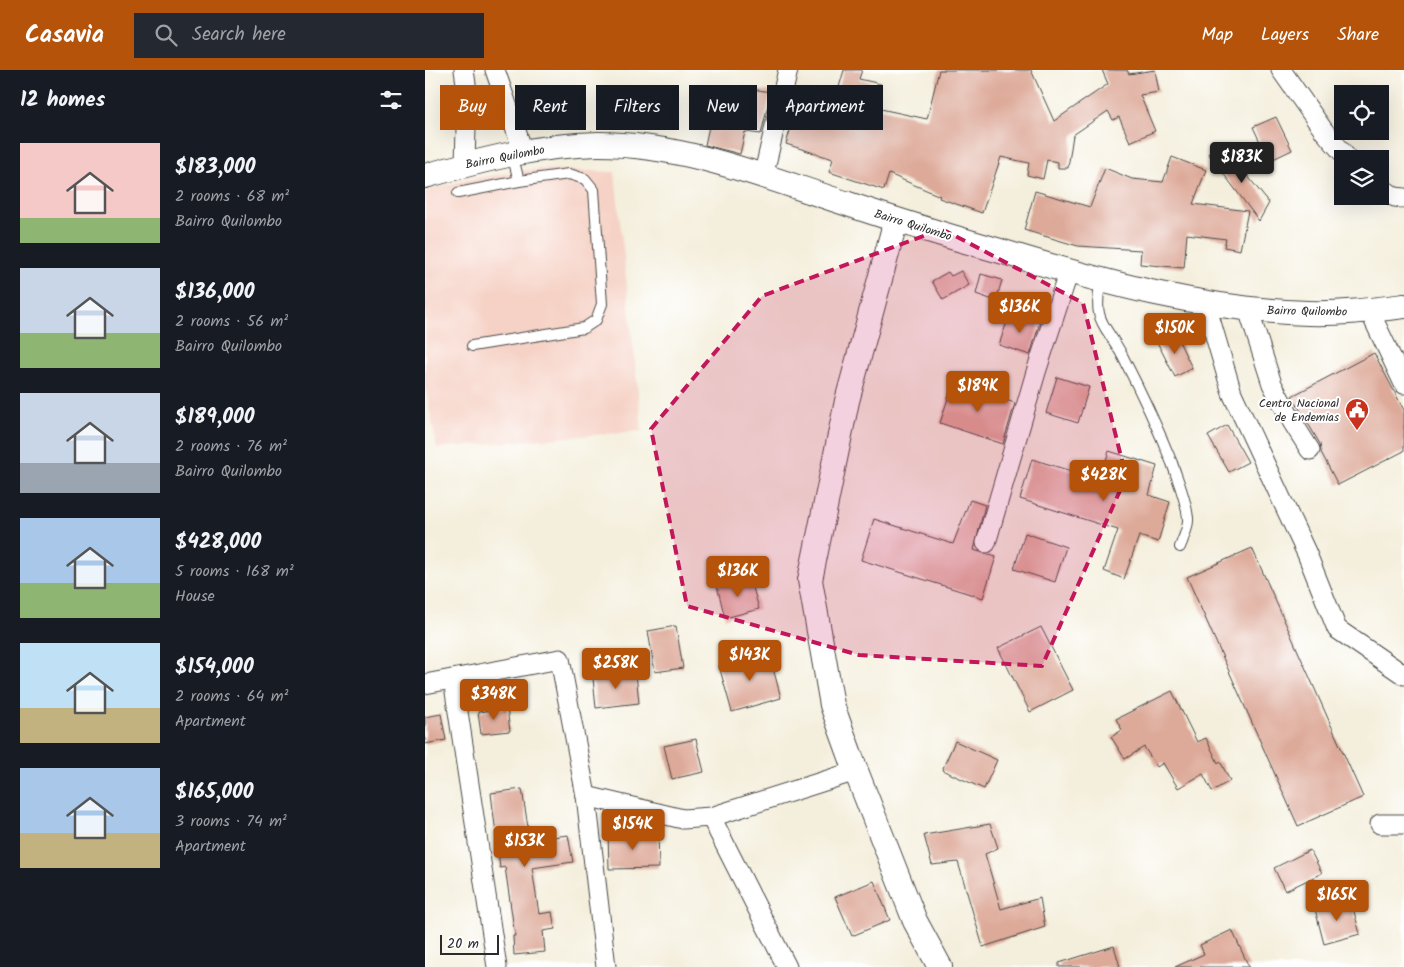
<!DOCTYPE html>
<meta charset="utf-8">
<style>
body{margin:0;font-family:Kalam,sans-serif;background:#242831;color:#f1f3f6;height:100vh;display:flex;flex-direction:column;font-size:19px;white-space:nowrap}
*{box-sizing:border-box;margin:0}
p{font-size:16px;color:#9ea1a6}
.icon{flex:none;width:28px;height:28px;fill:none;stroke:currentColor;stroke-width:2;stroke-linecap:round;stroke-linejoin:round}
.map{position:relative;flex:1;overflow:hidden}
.panel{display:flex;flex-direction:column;background:#171b24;width:425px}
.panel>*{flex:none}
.banner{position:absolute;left:15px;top:15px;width:475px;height:45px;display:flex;gap:10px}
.fabs{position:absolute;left:909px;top:15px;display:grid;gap:10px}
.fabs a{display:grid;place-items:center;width:55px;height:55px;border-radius:0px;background:#171b24;box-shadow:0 5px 20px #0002;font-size:25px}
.scale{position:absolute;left:15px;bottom:12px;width:59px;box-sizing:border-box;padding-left:5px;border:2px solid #2b2b2b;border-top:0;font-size:14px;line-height:18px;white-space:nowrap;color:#2b2b2b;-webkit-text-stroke:4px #fff;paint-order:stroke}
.price{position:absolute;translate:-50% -42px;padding:0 11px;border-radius:5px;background:#b45309;color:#fff;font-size:16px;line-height:32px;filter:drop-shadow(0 1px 2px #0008)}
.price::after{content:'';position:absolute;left:50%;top:30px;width:15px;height:11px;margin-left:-8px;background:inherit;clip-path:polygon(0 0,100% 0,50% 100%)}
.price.current{background:#222;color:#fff}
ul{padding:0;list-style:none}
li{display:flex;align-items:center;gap:15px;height:125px;padding:0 20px}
li span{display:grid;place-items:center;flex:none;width:140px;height:100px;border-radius:0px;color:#555}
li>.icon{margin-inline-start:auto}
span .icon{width:60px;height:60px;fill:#fffc;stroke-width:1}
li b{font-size:21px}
h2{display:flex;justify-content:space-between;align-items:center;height:60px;padding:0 20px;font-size:21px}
.tag{padding:0 18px;border-radius:0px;background:#171b24;box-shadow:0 5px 20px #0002;font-size:18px;line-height:45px}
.tag.current{background:#b45309;color:#fff}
header{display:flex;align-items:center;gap:30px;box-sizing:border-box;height:70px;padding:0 25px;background:#b45309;color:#fff}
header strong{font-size:24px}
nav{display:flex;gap:28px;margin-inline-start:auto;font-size:18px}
.search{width:350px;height:45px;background:#242831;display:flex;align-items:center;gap:12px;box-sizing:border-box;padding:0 18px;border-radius:0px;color:#9ea1a6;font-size:19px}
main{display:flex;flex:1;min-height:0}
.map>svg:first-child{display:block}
.built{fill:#f6d1c5}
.building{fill:#dda998}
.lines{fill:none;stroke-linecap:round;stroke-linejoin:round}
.service-casing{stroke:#494846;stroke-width:12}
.minor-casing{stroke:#494846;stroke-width:21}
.tertiary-casing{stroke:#494846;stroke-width:26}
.service{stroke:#fff;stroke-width:10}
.minor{stroke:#fff;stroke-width:19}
.tertiary{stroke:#fff;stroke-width:24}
.marked{fill:#c2185b;fill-opacity:0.2;stroke:#c2185b;stroke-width:4;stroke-dasharray:10 6;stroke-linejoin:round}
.labels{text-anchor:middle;stroke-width:4;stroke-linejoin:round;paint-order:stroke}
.street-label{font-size:12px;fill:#2b2b2b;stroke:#fff}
.poi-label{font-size:12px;fill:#2b2b2b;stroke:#fff;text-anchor:end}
</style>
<header>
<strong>Casavia</strong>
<div class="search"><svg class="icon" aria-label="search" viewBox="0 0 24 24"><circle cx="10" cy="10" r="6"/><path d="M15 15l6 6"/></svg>Search here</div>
<nav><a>Map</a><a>Layers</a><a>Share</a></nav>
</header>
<main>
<section class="panel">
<h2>12 homes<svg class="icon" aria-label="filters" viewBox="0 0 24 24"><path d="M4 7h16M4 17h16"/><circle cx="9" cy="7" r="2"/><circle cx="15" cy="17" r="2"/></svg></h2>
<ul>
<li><span style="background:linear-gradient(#f6c9c9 75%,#8fb573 0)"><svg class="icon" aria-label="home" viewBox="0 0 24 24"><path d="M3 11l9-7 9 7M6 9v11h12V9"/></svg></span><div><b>$183,000</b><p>2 rooms · 68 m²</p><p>Bairro Quilombo</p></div></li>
<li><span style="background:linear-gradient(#c9d6e8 65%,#8fb573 0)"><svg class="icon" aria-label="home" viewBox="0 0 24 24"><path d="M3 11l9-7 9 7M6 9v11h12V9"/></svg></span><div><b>$136,000</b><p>2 rooms · 56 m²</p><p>Bairro Quilombo</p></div></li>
<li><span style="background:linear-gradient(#c9d6e8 70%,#9aa5b1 0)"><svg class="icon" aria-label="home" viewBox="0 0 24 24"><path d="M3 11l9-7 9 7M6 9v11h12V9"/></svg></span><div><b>$189,000</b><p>2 rooms · 76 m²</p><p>Bairro Quilombo</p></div></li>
<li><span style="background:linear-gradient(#a9c7e8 65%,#8fb573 0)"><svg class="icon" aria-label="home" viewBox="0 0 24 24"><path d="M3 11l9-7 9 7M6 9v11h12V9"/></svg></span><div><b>$428,000</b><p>5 rooms · 168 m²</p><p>House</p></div></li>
<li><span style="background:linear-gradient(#bfe0f5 65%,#c2b280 0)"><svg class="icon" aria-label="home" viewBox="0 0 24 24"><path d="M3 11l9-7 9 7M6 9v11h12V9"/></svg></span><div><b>$154,000</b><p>2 rooms · 64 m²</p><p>Apartment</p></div></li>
<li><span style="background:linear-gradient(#a9c7e8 65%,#c2b280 0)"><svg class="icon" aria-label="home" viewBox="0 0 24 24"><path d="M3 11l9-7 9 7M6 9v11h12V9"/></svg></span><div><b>$165,000</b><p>3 rooms · 74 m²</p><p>Apartment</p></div></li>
</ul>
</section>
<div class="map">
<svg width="979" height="897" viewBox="0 0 979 897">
<rect width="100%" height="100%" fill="#fff"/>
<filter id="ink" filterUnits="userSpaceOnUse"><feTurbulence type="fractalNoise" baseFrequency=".02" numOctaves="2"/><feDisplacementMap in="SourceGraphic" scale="10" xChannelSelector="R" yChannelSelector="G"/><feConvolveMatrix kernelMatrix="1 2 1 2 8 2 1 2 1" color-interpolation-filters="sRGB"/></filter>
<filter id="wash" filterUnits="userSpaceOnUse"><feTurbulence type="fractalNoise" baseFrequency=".0096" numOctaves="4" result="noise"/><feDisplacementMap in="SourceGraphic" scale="20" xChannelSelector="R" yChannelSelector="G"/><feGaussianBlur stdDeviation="1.12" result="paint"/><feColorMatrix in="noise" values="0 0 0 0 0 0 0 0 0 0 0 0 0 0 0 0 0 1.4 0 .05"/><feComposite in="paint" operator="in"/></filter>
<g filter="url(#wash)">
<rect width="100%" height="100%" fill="#f4efdd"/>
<path class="built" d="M112 99 190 102 217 361 12 378 0 314V122L12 117 45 109Z"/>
<g id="blocks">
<g class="building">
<path d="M419 0H437L434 9 456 14 451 38 502 49 514 0H606L629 51 683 14 677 0H702L704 4 730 0 734 22 715 25 730 61 705 72 694 47 688 50 683 41 648 65 643 98H633V92L622 90 618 109 602 105 604 93 576 87 557 143 514 128 515 126 464 104 459 120 404 102 408 89 361 74 377 20 410 31Z"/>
<path d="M319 18 346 22 336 64 320 62 315 84 280 75 290 29 316 35Z"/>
<path d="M851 47 867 80 844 91 828 57Z"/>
<path d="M803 81 844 133 834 151 783 83 793 89Z"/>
<path d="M747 87 781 100 768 134 823 141 815 180 799 177 801 169 762 164 759 198 715 194 716 180 653 176 599 160 610 121 665 137 680 98 707 109 738 112Z"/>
<path d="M536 201 544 215 518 230 507 211 523 202 526 206Z"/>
<path d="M556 204 577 210 571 231 551 224Z"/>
<path d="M585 243 615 252 605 285 574 275Z"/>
<path d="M750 263 767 298 750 307 732 272Z"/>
<path d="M949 283 979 340V381L913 415 896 382 895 374 867 326Z"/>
<path d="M632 307 664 317 653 353 621 343Z"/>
<path d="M528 313 590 333 578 374 515 353Z"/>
<path d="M802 355 823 392 804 402 783 366Z"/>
<path d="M684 381 732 396 724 425 745 432 733 472 714 466 699 509 679 501 693 460 595 429 607 389 675 410Z"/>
<path d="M545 430 560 435 549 480 571 487 558 528 436 490 449 449 528 474Z"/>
<path d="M600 463 641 477 630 512 589 499Z"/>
<path d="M827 478 938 727 873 756 762 507Z"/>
<path d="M325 507 334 539 300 548 292 516Z"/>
<path d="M251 556 258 598 230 602 223 561Z"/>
<path d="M616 557 648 620 605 642 573 578Z"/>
<path d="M344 583 356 628 307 642 294 596Z"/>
<path d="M211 603 214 633 171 638 168 608Z"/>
<path d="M747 621 772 672 781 668 793 693 795 691 805 711 787 721 778 704 753 718 738 693 732 697 719 677 700 689 686 667 697 660 691 649Z"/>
<path d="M82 638 85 661 56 664 53 642Z"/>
<path d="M16 644 21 670 0 674V647Z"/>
<path d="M271 669 279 702 247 709 239 676Z"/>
<path d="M530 671 572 690 559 719 517 700Z"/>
<path d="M97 719 105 770 143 765 148 792 107 798 114 844 127 842 130 859 118 861 120 882 89 885 88 866H90L80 797 75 798 66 723Z"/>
<path d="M565 754 573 778 560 784 576 839 615 828 620 857 558 877 533 792 507 795 499 765Z"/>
<path d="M233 762 234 798 184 799 183 763Z"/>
<path d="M885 780 897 803 860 821 849 798Z"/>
<path d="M449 811 465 850 427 866 410 827Z"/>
<path d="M926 830 935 864 899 874 890 839Z"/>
<path d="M807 860 824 897H750L779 884 775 875Z"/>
<path d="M689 876 695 897H634V893Z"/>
</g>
</g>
</g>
<g filter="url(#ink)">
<use href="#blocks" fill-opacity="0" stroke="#494846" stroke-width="1"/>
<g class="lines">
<g class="service-casing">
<g id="service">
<path d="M33 123 94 111"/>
<path d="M676 211C667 253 680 253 697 285 715 320 732 356 747 393 753 411 761 429 763 448 764 457 758 469 755 477"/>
<path d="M47 276 159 258 171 250 177 234 169 120 160 109 144 104 94 111 87 84"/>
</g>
</g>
<g class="minor-casing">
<g id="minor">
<path d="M39 0 42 21 40 94"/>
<path d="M70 0 98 81"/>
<path d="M856 0 899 61 923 89"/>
<path d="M338 107 363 0"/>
<path d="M955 117 970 127 979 128"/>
<path d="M780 232 807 323 882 484 912 559 979 605"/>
<path d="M823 239 847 314 868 353 885 380"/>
<path d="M944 240 979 314"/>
<path d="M561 473 611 302 644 201"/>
<path d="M28 609 72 897"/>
<path d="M0 614 135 589 161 726 181 897"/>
<path d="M161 726 258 749 286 747 431 701"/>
<path d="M286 747 362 897"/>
<path d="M955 754H979"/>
</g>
</g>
<g class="tertiary-casing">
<g id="tertiary">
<path d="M0 106C57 90 114 75 173 74 260 74 342 108 423 134 476 152 529 168 582 183 680 213 781 240 883 243 916 244 947 240 979 236"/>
<path d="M471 150 422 331 385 510 407 635 431 701 490 851 515 897"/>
</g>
</g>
<use href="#service" class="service"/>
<use href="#minor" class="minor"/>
<use href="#tertiary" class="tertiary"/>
</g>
</g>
<path class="marked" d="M517 159 658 233 701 407 617 596 434 585 262 536 226 359 337 226Z"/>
<defs>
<g id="civic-pin" transform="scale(1.25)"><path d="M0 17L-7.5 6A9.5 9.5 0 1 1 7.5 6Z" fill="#c8321e" stroke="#fff"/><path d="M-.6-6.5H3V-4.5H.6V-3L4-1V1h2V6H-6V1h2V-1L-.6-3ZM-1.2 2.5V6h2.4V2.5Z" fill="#fff"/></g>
</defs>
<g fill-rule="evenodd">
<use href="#civic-pin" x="932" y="340"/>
</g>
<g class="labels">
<g class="street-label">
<text transform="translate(80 87) rotate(-11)" y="4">Bairro Quilombo</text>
<text transform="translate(488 155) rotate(17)" y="4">Bairro Quilombo</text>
<text transform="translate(882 241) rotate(1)" y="4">Bairro Quilombo</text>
</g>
<g class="poi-label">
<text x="914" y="337">Centro Nacional<tspan x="914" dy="14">de Endemias</tspan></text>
</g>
</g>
</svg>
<div class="fabs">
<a><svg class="icon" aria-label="locate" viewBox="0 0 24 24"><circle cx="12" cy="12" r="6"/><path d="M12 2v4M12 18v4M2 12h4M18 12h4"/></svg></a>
<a><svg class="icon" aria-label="layers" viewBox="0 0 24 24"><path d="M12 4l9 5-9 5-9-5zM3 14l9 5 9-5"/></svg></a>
</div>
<div class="scale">20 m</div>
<b class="price current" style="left:817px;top:114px">$183K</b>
<b class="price" style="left:595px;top:264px">$136K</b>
<b class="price" style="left:750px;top:285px">$150K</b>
<b class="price" style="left:553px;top:343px">$189K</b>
<b class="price" style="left:679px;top:432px">$428K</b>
<b class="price" style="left:313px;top:528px">$136K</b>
<b class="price" style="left:325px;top:612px">$143K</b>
<b class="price" style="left:191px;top:620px">$258K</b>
<b class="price" style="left:69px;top:651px">$348K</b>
<b class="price" style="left:208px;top:781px">$154K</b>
<b class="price" style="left:100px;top:798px">$153K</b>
<b class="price" style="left:912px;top:852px">$165K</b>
<div class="banner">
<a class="tag current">Buy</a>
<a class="tag">Rent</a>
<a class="tag">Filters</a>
<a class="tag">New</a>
<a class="tag">Apartment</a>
</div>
</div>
</main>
